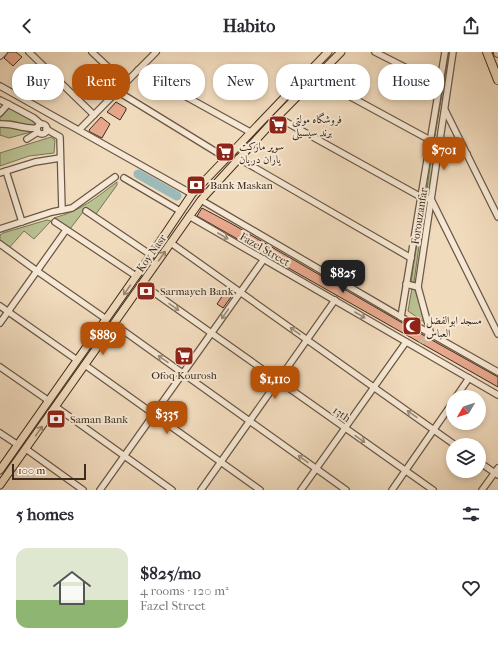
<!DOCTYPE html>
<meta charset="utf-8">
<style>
body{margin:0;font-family:"IM FELL French Canon",Amiri,serif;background:#f7f7f7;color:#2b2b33;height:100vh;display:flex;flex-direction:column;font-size:15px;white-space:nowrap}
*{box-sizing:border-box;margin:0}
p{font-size:13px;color:#7c7c81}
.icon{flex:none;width:22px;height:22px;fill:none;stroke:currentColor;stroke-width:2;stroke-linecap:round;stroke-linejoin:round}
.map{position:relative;height:438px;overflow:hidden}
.drawer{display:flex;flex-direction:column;background:#fff;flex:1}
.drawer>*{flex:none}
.hud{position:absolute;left:12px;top:12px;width:474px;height:36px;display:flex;gap:8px}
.needle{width:26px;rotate:231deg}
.buttons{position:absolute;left:446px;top:338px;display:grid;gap:8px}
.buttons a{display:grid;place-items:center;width:40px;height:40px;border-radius:50%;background:#fff;box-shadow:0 2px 6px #0003;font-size:20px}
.scale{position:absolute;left:12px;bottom:10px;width:74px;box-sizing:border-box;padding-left:4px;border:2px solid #3d2c1e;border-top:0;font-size:11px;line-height:14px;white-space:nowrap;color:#3d2c1e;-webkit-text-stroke:3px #f6e8d4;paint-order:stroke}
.price{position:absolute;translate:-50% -34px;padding:0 9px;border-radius:8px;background:#b45309;color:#fff;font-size:13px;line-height:26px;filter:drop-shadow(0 1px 2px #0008)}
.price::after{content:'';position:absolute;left:50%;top:24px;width:12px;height:9px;margin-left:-6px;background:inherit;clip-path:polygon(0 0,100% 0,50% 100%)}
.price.selected{background:#222;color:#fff}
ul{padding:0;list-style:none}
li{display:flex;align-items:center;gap:12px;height:100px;padding:0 16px}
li+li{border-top:1px solid #e1e1e2}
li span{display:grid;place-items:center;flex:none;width:112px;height:80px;border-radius:12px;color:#555}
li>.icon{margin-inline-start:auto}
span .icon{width:48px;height:48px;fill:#fffc;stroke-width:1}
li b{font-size:17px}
h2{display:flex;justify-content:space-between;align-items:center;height:48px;padding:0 16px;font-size:17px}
.pill{padding:0 14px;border-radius:16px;background:#fff;box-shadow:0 2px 6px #0003;font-size:14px;line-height:36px}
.pill.selected{background:#b45309;color:#fff}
header{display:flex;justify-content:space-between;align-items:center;height:52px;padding:0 16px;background:#fff;font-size:18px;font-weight:800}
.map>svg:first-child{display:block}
.green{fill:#b9c092;stroke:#7b7658}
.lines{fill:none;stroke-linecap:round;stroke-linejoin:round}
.river{stroke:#9cbab7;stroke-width:9}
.building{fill:#e7a88d;stroke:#3d2c1e}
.minor-tunnel{stroke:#cdb89d;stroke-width:5.5;stroke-dasharray:5.5 3;stroke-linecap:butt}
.minor-casing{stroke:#6a5846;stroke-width:8}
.major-casing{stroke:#3d2c1e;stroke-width:9}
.highway-casing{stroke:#3d2c1e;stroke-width:10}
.minor{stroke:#f6e8d4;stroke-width:5.5}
.major{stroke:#f1dbbd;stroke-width:7}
.highway{stroke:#f1dbbd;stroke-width:8}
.oneway{stroke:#9a8a79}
.oneway2{stroke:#97846e}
.labels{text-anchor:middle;stroke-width:4;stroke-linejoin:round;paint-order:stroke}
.poi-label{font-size:11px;fill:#3d2c1e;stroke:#f6e8d4;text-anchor:start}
.street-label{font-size:11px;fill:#3d2c1e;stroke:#f6e8d4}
</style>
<header><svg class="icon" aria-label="back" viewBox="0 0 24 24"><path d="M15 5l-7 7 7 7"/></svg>Habito<svg class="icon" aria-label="share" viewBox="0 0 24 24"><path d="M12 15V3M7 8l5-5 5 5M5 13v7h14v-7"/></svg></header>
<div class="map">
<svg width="498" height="438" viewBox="0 0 498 438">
<rect width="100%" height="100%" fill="#f1dbbd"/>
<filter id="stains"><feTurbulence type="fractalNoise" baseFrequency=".005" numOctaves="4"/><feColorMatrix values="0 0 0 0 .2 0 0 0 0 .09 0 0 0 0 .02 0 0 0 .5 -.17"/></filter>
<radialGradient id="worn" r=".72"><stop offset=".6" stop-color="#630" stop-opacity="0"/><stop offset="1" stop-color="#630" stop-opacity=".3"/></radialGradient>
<g class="green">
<path d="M445 0H449L435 84 432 83Z"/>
<path d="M9 55 36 70 34 75 12 69H0V64Z"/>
<path d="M0 75H13L31 80 9 86 0 83Z"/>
<path d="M51 85 55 88 54 101 29 104 0 114V101Z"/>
<path d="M433 91 436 92 429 145H426Z"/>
<path d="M117 130V133L96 162 86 156 70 177 54 166C82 158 94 147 117 130Z"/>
<path d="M423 151H425L414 230H411Z"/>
<path d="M47 168 51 169 34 187 24 179 9 196 0 190V183L3 181Z"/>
<path d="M412 236H414L426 269 424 270 408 259Z"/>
</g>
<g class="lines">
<path class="river" d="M138 122 177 144"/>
</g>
<g class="building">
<path d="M8 0H16L22 5 13 14 4 6Z"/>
<path d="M116 50 126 56V58L120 68 107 60Z"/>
<path d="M101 65 110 72 102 86 90 80 89 78Z"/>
<path d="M202 156 232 172 430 287 498 325V335L197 164Z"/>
<path d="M225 240 231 245 223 256 217 252Z"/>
</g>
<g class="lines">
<path class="minor-tunnel" d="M421 291 425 284"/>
<g class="minor-casing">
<g id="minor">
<path d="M29 0 94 63"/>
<path d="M92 0 125 31"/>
<path d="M375 0 440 33"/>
<path d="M0 4 4 0"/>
<path d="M138 18 250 80"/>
<path d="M316 26 430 88 439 90 467 102"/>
<path d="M0 34 192 142"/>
<path d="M117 39 226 106"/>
<path d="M0 48 8 52"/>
<path d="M445 58 498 165"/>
<path d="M0 61 8 52 34 66 41 72"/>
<path d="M277 65 421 145 431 147 498 282"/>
<path d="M0 72C13 71 26 78 37 76"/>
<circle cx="42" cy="77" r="5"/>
<path d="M46 77 60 85 62 158"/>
<path d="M79 78 156 0"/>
<path d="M27 87 38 80"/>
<path d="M238 106 411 206"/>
<path d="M6 119 22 170"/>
<path d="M0 121 35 110 60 106"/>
<path d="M124 126 180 159"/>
<path d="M201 148 401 265 498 320"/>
<path d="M86 159 151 203"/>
<path d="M189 164 498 343"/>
<path d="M55 170 136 224"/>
<path d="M0 177 52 160 72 156 115 125"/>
<path d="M171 191 455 393"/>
<path d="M0 192 37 219 106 267"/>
<path d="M142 232 433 438"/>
<path d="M406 232 418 235"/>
<path d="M0 254 77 308"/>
<path d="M401 265 445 0"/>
<path d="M0 271 66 178"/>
<path d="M114 272 346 438"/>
<path d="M431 283 418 235 453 0"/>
<path d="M85 313 260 438"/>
<path d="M0 315 49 349"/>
<path d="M456 345 469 326"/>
<path d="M56 355 172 438"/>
<path d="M0 381 18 393"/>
<path d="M26 397 83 438"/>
<path d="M479 410 498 423"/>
<path d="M100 438 264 207"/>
<path d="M201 438 335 248"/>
<path d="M301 438 406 290"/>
<path d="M392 438 453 350"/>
<path d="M482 438 498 416"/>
</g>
</g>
<g class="major-casing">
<g id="major">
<path d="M0 418 151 203 192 142 328 0"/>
<path d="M0 433 201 148 277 65 341 0"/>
</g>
</g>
<g class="highway-casing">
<g id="highway">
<path d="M487 0 498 28"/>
<path d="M498 0V1"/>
</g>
</g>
<use href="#minor" class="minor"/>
<use href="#major" class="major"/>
<use href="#highway" class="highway"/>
</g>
<defs><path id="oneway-shaft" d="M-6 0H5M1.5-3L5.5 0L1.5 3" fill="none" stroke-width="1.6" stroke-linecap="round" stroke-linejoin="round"/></defs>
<g class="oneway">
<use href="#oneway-shaft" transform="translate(223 184) rotate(30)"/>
<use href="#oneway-shaft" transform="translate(174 255) rotate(35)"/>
<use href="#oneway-shaft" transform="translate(225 262) rotate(125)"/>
<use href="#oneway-shaft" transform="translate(360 263) rotate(30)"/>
<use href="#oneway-shaft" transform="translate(295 279) rotate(-145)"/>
<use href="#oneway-shaft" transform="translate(163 307) rotate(-145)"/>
<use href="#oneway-shaft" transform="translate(412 362) rotate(-145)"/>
<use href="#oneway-shaft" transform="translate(360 387) rotate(35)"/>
<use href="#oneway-shaft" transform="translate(303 407) rotate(-145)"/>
</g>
<g class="oneway2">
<use href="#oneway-shaft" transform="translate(162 204) rotate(-55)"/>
<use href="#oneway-shaft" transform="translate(127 238) rotate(125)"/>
<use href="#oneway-shaft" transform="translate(39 379) rotate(-55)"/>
</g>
<defs>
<g id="supermarket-square" transform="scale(1)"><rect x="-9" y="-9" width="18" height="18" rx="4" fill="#8f2418" stroke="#f6e8d4"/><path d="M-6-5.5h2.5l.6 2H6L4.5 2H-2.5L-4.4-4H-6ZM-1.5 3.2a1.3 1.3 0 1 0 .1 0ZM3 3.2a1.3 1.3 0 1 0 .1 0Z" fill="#fff"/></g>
<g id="bank-square" transform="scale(1)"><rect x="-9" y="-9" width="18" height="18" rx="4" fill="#8f2418" stroke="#f6e8d4"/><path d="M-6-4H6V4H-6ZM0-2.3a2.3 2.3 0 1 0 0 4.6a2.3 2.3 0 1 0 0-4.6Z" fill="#fff"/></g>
<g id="mosque-square" transform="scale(1)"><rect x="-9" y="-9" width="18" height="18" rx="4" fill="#8f2418" stroke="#f6e8d4"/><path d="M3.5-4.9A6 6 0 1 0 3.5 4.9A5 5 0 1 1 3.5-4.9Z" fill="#fff"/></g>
</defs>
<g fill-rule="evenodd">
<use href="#supermarket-square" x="278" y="73"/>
<use href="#supermarket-square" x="225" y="100"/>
<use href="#bank-square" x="196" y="133"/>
<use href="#bank-square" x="146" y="239"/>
<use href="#mosque-square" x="412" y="274"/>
<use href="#supermarket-square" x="184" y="304"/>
<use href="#bank-square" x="56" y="367"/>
</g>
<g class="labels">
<g class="poi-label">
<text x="292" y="71">فروشگاه مولتی<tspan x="292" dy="13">برند سیسیلی</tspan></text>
<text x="239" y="98">سوپر مارکت<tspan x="239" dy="13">یاران دریان</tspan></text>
<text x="210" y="137">Bank Maskan</text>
<text x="160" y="243">Sarmayeh Bank</text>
<text x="426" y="272">مسجد ابوالفضل<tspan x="426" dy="13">العباس</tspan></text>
<text x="184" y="327" text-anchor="middle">Ofoq Kourosh</text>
<text x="70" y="371">Saman Bank</text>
</g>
<g class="street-label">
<text transform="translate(419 164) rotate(-81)" y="4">Forouzanfar</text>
<text transform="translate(265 197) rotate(30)" y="4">Fazel Street</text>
<text transform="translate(151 201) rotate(-55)" y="4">Koy Nasr</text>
<text transform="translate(342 362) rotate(35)" y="4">13th</text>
</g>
</g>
<rect width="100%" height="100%" filter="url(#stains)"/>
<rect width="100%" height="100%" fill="url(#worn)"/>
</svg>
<div class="buttons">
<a><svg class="needle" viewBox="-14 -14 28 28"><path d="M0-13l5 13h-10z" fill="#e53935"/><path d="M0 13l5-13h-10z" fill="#7c7c81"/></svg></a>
<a><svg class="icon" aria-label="layers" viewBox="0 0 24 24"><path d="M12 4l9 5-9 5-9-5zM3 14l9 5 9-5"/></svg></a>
</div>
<div class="scale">100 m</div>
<b class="price" style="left:444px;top:119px">$701</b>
<b class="price selected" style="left:343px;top:242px">$825</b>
<b class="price" style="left:103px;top:304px">$889</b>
<b class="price" style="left:275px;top:348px">$1,110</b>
<b class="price" style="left:167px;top:383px">$335</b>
<div class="hud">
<a class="pill">Buy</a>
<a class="pill selected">Rent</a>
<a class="pill">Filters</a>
<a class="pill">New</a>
<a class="pill">Apartment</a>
<a class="pill">House</a>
</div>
</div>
<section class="drawer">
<h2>5 homes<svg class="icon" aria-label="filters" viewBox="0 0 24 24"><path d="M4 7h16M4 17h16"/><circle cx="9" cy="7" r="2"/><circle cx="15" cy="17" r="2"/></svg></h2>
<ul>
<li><span style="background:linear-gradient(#dfe7d0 65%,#8fb573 0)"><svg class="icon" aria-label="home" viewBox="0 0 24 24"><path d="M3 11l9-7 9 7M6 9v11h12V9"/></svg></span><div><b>$825/mo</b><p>4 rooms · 120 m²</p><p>Fazel Street</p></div><svg class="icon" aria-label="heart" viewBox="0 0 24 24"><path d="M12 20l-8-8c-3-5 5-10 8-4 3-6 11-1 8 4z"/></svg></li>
</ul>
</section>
